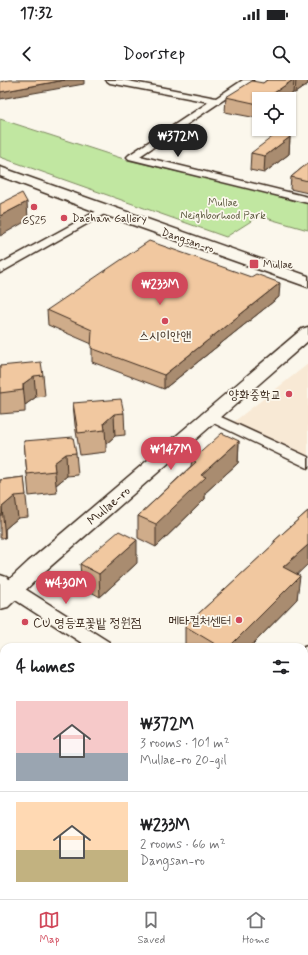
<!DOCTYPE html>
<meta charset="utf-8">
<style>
body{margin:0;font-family:Mynerve,"Poor Story",sans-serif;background:#f2f2f2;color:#202124;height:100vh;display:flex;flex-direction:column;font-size:15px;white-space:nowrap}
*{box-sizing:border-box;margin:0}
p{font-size:13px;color:#757577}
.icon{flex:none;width:22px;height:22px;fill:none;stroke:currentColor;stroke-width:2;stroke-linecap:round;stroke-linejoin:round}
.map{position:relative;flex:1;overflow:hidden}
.sheet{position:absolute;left:0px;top:563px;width:308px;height:256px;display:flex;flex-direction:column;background:#fff;border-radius:12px 12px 0 0;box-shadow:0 1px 3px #0004}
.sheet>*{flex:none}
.controls{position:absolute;left:252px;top:12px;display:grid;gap:8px}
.controls a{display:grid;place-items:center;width:44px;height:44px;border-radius:0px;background:#fff;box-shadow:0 1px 3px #0004;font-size:20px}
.price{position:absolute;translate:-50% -34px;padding:0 9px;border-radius:14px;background:#d1495b;color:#fff;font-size:13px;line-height:26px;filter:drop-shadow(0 1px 2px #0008)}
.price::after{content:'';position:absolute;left:50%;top:24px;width:12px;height:9px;margin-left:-6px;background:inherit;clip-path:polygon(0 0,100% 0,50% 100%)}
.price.selected{background:#222;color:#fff}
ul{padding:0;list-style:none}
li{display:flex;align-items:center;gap:12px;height:100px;padding:0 16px}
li+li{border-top:1px solid #e0e0e0}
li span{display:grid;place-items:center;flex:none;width:112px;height:80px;border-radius:0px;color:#555}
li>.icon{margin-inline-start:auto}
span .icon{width:48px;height:48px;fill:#fffc;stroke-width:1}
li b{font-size:17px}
h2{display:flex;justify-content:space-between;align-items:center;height:48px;padding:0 16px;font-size:17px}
.status{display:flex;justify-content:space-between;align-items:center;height:28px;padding:0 20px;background:#fff;direction:ltr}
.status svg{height:11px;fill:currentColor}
header{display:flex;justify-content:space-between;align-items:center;height:52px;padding:0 16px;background:#fff;font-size:18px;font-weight:600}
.dock{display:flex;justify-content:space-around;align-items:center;height:56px;border-top:1px solid #e0e0e0;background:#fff;font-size:11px;color:#757577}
.dock a{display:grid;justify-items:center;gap:2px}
.dock .selected{color:#d1495b}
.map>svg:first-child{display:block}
.built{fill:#f8e9d5}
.green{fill:#c1e7a1;stroke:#7e8860}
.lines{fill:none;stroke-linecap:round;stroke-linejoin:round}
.minor-casing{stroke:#3b2a1e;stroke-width:3}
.tertiary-casing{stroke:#3b2a1e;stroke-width:3}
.secondary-casing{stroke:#3b2a1e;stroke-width:3}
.minor{fill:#fbf7ec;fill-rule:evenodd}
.tertiary{fill:#fbf7ec;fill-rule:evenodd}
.secondary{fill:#fbf7ec;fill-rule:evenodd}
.wall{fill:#cfac8a;stroke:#3b2a1e}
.shaded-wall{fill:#a98c70;stroke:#3b2a1e}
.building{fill:#f1c8a0;stroke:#3b2a1e}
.poi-dot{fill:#d1495b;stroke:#fbf7ec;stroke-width:1.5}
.labels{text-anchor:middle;stroke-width:3.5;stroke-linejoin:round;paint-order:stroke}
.far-park-label{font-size:11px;fill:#5c593f;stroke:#fbf7ec}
.far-poi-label{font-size:11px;fill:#3b2a1e;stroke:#fbf7ec;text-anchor:start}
.far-street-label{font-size:11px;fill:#3b2a1e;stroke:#fbf7ec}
.poi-label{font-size:13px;fill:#3b2a1e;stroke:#fbf7ec;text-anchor:end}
.street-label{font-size:13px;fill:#3b2a1e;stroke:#fbf7ec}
</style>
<div class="status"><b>17:32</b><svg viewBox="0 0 49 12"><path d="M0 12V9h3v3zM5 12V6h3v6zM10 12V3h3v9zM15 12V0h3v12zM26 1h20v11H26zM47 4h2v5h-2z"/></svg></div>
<header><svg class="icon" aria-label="back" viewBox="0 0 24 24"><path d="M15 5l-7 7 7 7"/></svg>Doorstep<svg class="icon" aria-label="search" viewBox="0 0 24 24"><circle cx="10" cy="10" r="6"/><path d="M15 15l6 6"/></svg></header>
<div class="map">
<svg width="308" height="819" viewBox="0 0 308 819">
<rect width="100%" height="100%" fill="#fbf7ec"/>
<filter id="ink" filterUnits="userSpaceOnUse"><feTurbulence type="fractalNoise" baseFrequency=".025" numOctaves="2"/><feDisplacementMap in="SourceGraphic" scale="8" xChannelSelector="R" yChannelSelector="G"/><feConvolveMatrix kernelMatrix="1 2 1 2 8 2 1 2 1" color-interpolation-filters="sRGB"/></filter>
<g filter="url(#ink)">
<path class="built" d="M308 284V380L231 344Z"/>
<path class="green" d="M0 39 127 80 308 122V150L259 136 226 157 0 77Z"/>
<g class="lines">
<g class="minor-casing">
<g id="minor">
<path d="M106 0H123L216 18 243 0H253L140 76 308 117V123L129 79 127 77 129 75 209 22 110 3Z"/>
<path d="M104 127 109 130 108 132 0 193V184Z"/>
<path d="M210 332 308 377V388L205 339 203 336 205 333Z"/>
<path d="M0 495 6 497 109 562 111 567H88L0 510Z"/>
<path d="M308 566V583L304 584V567Z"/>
<path d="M304 693 308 694V714L304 713Z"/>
<path d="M0 802 4 803V815H18L20 819H0Z"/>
<path d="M67 815H93L91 819H65Z"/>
</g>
</g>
<g class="tertiary-casing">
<path id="tertiary" d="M308 247V261L44 492 8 527 0 529V508L28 482 302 249Z"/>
</g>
<g class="secondary-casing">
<path id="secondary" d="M0 87 308 196V207L99 133 0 96Z"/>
</g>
<use href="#minor" class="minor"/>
<use href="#tertiary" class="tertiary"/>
<use href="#secondary" class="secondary"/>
</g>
<g class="wall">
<path d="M267 0H308V4L295 13H293L284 19H259V37L257 38 225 32 226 17 263 3Z"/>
<path d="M290 57 289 74 264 93 250 90 251 73Z"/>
<path d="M308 83V113L290 109 291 97Z"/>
<path d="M279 217 164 309 92 282V264L48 245 47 230Z"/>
<path d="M0 286 43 295 45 316 36 317 25 325V332L0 334Z"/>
<path d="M73 323 124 333 125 355 115 356 106 364V372L80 375 75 345Z"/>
<path d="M24 361 76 373 78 395 67 396 56 405 57 413 29 416Z"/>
<path d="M239 361 238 383 205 413V419L156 467 138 458V436L191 386 192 380Z"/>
<path d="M24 397 28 437 18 438 5 449V458H0V400Z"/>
<path d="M308 431 297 495V519L250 567H185V546L274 464V461Z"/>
<path d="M137 483 100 517 82 507 80 484Z"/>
<path d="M308 615V657L304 654V620Z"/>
<path d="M304 749 308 752V798L304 803Z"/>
</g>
<g class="shaded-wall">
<path d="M65 0H84V4L0 19V12Z"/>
<path d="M293 0H294L293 13 284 19H265Z"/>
<path d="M296 0H308V4L295 13Z"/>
<path d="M259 23V37L257 38 258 24Z"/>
<path d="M290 57 289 74 264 93 265 76Z"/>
<path d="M27 122 28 140 0 156V136Z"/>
<path d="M280 203 279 217 164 309V295Z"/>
<path d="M34 296 36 317 25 325 23 304Z"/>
<path d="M114 334 115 356 106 364 105 350 104 343Z"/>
<path d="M239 361 238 383 205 413V419L156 467V444L201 395Z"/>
<path d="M66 374 67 396 56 405 54 383Z"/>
<path d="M15 416 18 438 5 449V458L2 427Z"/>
<path d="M137 460V483L100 517 99 494Z"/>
<path d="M308 465V484L281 510 283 487Z"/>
<path d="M300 496 297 519 250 567H229Z"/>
<path d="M308 781V798L304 803V795L306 784Z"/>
<path d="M276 815H278V819H273Z"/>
</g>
<g class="building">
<path d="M9 0H65L0 12V2Z"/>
<path d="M267 0H293L265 19H259V23L258 24 226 17 252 1 263 3Z"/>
<path d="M283 49H284L290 57 265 76 251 73Z"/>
<path d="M308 83V101L291 97Z"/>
<path d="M22 113 27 122 0 136V124Z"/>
<path d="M149 161 251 197 256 194 280 203 164 295 91 268 92 250 47 230Z"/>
<path d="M41 282 43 295 34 296 23 304V310L0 313V286Z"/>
<path d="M121 319 124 333 114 334 104 343 105 350 78 353 73 323Z"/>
<path d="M222 353 239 361 201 395 206 397 156 444 138 436 196 382 192 380Z"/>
<path d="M73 357 76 373 66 374 54 383 55 391 27 394 24 361Z"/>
<path d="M24 397 26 415 15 416 2 427V435H0V400Z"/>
<path d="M308 431V465L283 487 300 496 229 567H220L185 546 276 462 274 461Z"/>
<path d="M119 451 137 460 99 494 80 484Z"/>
<path d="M308 615V632L304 630V620Z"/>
<path d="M304 749 308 752V781L306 784 304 782Z"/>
<path d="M200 815H276L273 819H197Z"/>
</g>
</g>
<g class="poi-dot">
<circle cx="34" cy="127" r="4"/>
<circle cx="64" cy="138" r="4"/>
<rect x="249" y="179" width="10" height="10" rx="2"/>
<circle cx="165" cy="241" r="4"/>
<circle cx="289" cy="314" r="4"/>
<circle cx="239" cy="540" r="4"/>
<circle cx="25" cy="542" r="4"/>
</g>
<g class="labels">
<g class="far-park-label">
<text x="223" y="126">Mullae<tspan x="223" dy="13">Neighborhood Park</tspan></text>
</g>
<g class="far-poi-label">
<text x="72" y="142">Daehan Gallery</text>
<text x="34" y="144" text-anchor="middle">GS25</text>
<text x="263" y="188">Mullae</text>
</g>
<g class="far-street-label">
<text transform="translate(188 160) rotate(19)" y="4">Dangsan-ro</text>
</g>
<g class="poi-label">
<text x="165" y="260" text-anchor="middle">스시이안앤</text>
<text x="281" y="319">양화중학교</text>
<text x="231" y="545">메타컬처센터</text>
<text x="33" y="547" text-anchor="start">CU 영등포꽃밭 정원점</text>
</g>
<g class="street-label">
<text transform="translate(108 425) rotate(-41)" y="5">Mullae-ro</text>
</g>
</g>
</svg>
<div class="controls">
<a><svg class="icon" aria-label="locate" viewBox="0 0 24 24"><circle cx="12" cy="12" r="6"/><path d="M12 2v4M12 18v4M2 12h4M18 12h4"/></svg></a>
</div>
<b class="price selected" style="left:178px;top:78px">₩372M</b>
<b class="price" style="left:160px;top:226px">₩233M</b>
<b class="price" style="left:171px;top:391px">₩147M</b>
<b class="price" style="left:66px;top:525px">₩430M</b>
<section class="sheet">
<h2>4 homes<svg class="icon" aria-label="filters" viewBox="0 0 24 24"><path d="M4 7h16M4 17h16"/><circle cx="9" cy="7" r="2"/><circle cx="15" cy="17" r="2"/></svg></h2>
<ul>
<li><span style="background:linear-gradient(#f6c9c9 65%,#9aa5b1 0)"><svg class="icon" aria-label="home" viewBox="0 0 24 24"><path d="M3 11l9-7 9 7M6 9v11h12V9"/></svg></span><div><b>₩372M</b><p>3 rooms · 101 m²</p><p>Mullae-ro 20-gil</p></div></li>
<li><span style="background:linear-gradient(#ffd9b3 60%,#c2b280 0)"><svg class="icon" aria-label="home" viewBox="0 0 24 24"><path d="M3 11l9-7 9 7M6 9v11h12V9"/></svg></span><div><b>₩233M</b><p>2 rooms · 66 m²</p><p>Dangsan-ro</p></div></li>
</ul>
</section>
</div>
<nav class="dock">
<a class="selected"><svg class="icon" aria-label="map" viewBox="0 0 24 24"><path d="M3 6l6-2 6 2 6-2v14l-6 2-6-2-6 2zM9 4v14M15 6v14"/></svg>Map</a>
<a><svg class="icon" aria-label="saved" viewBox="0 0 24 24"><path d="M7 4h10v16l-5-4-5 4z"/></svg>Saved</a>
<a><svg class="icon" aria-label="home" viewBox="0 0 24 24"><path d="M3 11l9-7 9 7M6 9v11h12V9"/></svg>Home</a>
</nav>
